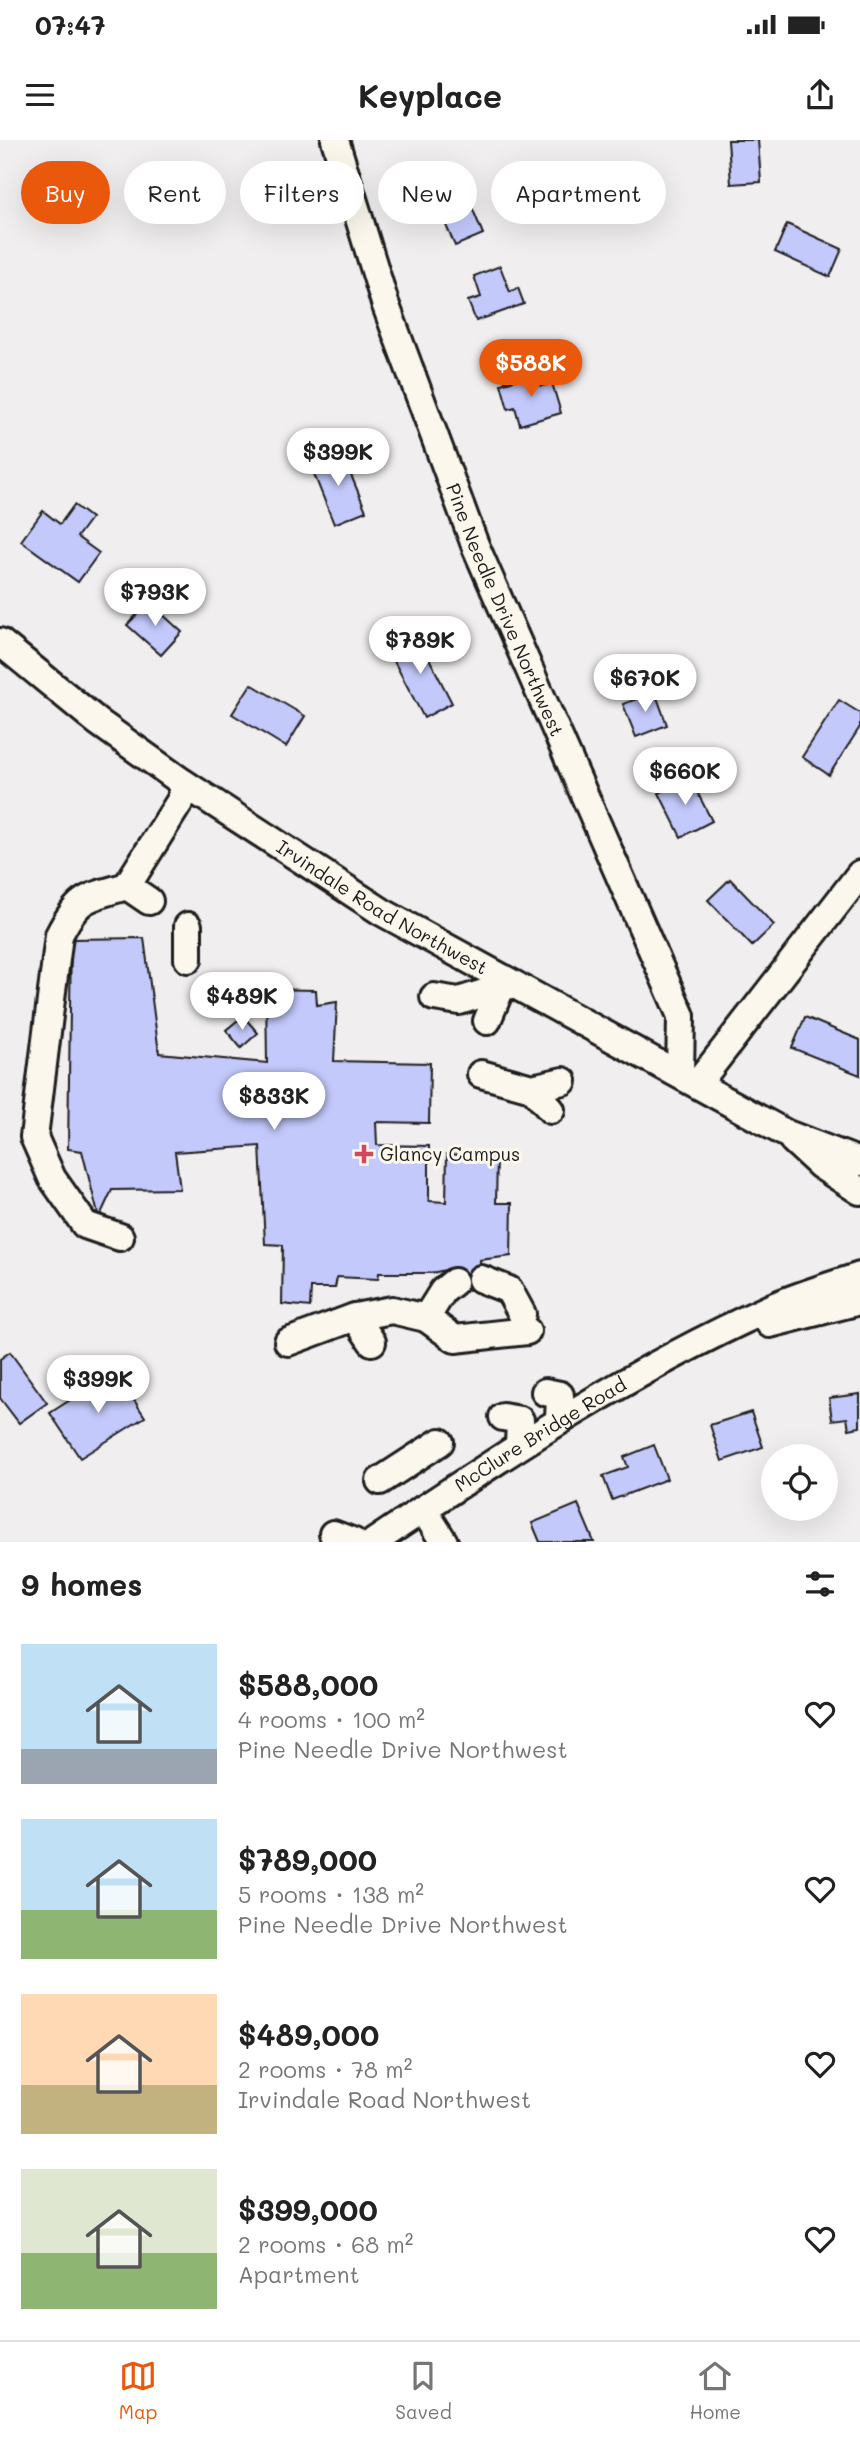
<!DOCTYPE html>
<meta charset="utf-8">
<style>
body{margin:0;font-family:Mali,sans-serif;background:#f2f2f2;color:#222;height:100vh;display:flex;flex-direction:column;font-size:26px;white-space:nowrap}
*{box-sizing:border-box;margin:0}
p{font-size:23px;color:#767676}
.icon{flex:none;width:38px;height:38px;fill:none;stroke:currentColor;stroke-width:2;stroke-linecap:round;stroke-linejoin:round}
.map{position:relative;height:1402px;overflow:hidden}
.drawer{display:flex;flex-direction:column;background:#fff;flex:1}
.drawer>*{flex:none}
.top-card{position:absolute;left:21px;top:21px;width:819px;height:63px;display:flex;gap:14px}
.controls{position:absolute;left:761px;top:1304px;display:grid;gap:14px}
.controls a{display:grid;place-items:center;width:77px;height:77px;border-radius:50%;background:#fff;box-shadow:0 7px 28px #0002;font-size:35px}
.price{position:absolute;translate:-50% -60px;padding:0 16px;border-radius:24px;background:#fff;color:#222;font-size:23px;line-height:46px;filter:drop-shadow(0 2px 4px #0008)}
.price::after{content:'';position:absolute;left:50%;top:42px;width:21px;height:16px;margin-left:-10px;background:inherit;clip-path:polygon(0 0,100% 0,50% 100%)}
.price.selected{background:#ea580c;color:#fff}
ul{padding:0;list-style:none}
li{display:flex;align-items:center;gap:21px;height:175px;padding:0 21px}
li span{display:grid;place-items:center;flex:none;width:196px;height:140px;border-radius:0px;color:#555}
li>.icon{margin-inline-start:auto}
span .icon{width:84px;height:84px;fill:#fffc;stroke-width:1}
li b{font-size:30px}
h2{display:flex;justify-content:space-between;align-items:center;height:84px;padding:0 21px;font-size:30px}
.pill{padding:0 24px;border-radius:32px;background:#fff;box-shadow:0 7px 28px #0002;font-size:24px;line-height:63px}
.pill.selected{background:#ea580c;color:#fff}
.status{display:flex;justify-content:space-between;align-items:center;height:49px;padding:0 35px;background:#fff;direction:ltr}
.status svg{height:19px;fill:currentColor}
header{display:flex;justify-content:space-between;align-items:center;height:91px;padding:0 21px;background:#fff;font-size:32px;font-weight:700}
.menu{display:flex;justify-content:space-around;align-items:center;height:98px;border-top:2px solid #e0e0e0;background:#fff;font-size:19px;color:#767676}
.menu a{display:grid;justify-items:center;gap:4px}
.menu .selected{color:#ea580c}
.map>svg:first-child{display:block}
.building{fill:#c3c9fb;stroke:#1c1c1c;stroke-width:2}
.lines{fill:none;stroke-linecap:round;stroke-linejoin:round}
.minor-casing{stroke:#1c1c1c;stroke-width:32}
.minor{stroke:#fbf7ec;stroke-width:26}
.poi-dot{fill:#d1495b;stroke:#fbf7ec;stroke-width:2.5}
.labels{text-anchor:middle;stroke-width:6;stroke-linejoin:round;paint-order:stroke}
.street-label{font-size:19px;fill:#1c1c1c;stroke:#fbf7ec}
.poi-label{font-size:19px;fill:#1c1c1c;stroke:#fbf7ec;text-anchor:start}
</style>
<div class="status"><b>07:47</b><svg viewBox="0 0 49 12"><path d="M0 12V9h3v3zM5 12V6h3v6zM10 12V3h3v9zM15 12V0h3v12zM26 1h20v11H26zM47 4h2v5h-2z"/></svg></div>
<header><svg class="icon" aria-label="menu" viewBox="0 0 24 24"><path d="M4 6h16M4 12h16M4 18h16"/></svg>Keyplace<svg class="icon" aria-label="share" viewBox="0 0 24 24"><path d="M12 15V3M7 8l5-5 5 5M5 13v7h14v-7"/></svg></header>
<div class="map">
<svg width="860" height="1402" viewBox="0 0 860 1402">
<rect width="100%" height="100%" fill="#f0eeef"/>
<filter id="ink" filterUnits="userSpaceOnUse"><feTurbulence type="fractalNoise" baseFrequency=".0143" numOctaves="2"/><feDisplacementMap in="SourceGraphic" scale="14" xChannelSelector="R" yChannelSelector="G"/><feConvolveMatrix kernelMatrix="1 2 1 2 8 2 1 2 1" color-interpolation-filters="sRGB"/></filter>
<g filter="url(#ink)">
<g class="building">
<path d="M728 0H758L761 42 731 44Z"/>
<path d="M464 48 483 94 455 106 435 60Z"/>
<path d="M787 84 842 109 830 137 775 112Z"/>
<path d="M500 126 510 152 518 148 524 164 476 181 468 161 481 157 474 136Z"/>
<path d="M526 219 530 234 505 240 501 225Z"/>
<path d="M537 233 541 246 552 243 561 273 520 285 515 267 508 269 501 244Z"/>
<path d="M341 311 366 371 334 384 310 324Z"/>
<path d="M74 365 91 378 77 397 99 413 78 442 21 401 43 371 60 384Z"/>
<path d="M149 462 182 492 161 515 127 485Z"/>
<path d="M417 495 452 563 424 578 388 510Z"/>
<path d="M251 544 305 576 286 607 232 574Z"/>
<path d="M655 552 667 585 636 597 623 564Z"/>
<path d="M839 560 860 573V587L829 635 802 617Z"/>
<path d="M690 638 712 681 681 697 659 653Z"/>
<path d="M730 739 774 785 752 806 708 760Z"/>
<path d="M144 798 159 913 267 923 266 849 316 850 317 865 337 862 334 921 430 923 429 983 376 982 377 1005 429 1006V1061L446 1062 447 1014 497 1017 496 1063H512L511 1116 480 1120 479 1149 455 1152 454 1128 432 1133H379L378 1139 337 1137 335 1148H311L310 1167 282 1164 283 1105 265 1104 260 1006 175 1012 180 1049 112 1050 99 1078 82 1011 68 1009 71 799Z"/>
<path d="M243 876 258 893 241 908 226 890Z"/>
<path d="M805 877 860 900V935L792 908Z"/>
<path d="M10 1212 47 1263 19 1283 0 1258V1219Z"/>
<path d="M115 1231 145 1277 80 1318 50 1273Z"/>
<path d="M860 1254V1287L849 1289 847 1278 832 1280 829 1258Z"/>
<path d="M751 1272 763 1307 722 1321 710 1285Z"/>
<path d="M654 1305 667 1339 612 1360 603 1336 628 1327 624 1317Z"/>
<path d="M578 1364 594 1402H540L532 1383Z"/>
</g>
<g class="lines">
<g class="minor-casing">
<g id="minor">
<path id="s1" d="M335 0 385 163 475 405 681 876 680 934"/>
<path id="s2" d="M0 502 98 582 182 642 382 772 787 994 860 1022"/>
<path d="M127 746 149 761"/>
<path d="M188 819V786"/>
<path d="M434 857 459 861 513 844"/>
<path d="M487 881 500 850"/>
<path d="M481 934 532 948 563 941"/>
<path d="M698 943 860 734"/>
<path d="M532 948 551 970"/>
<path d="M793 1000 820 1025 860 1051"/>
<path d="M120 1097 85 1085 52 1038 34 997 59 795C79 756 86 758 127 746L182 658V642"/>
<path d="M481 1139 509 1150 522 1174"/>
<path d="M355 1177 392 1170 426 1178 443 1151 454 1142"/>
<path d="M426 1178 455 1199 527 1191"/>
<path d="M770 1184 860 1161"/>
<path d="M288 1202 355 1177 372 1202"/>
<path d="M545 1252 560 1255 559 1279"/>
<path d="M503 1277 520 1280 519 1304"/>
<path d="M380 1341 440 1302"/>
<path d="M423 1369 444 1402"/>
<path d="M333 1394 354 1402"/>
<path id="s3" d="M374 1402C502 1316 629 1231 770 1168 799 1155 830 1146 860 1136"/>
</g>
</g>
<use href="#minor" class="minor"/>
</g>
</g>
<path class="poi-dot" d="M360.5 1003.5h7v7h7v7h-7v7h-7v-7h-7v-7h7z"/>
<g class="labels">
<g class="street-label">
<text dy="7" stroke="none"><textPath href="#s1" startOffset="500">Pine Needle Drive Northwest</textPath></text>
<text dy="7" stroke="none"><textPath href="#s2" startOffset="466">Irvindale Road Northwest</textPath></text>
<text dy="7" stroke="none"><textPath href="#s3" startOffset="198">McClure Bridge Road</textPath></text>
</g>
<g class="poi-label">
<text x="380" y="1021">Glancy Campus</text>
</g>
</g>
</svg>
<div class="controls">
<a><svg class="icon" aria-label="locate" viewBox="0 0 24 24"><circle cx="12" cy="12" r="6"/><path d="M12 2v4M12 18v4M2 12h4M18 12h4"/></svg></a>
</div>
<b class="price selected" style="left:531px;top:259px">$588K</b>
<b class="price" style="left:338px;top:348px">$399K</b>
<b class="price" style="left:155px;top:488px">$793K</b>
<b class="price" style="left:420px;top:536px">$789K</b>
<b class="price" style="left:645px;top:574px">$670K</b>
<b class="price" style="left:685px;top:667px">$660K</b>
<b class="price" style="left:242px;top:892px">$489K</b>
<b class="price" style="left:274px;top:992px">$833K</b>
<b class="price" style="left:98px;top:1275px">$399K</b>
<div class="top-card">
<a class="pill selected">Buy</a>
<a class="pill">Rent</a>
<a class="pill">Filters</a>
<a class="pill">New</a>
<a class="pill">Apartment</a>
</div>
</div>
<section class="drawer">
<h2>9 homes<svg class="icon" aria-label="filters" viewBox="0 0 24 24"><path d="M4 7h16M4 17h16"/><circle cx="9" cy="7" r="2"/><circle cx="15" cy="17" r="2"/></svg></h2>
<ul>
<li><span style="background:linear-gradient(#bfe0f5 75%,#9aa5b1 0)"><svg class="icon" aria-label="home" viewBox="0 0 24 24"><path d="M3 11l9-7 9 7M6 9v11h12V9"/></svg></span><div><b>$588,000</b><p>4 rooms · 100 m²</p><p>Pine Needle Drive Northwest</p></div><svg class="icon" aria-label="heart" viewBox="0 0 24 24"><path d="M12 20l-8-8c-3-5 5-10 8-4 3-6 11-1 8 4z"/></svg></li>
<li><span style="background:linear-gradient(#bfe0f5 65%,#8fb573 0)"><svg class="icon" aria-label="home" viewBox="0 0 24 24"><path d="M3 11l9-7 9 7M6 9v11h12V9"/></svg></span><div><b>$789,000</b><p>5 rooms · 138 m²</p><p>Pine Needle Drive Northwest</p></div><svg class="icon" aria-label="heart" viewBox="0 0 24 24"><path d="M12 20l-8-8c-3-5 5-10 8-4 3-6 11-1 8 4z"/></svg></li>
<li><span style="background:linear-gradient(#ffd9b3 65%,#c2b280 0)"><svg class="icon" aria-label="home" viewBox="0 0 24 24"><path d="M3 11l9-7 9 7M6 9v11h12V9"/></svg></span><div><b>$489,000</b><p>2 rooms · 78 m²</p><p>Irvindale Road Northwest</p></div><svg class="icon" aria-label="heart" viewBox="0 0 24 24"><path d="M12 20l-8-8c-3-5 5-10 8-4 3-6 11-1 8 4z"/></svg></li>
<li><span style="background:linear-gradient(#dfe7d0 60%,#8fb573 0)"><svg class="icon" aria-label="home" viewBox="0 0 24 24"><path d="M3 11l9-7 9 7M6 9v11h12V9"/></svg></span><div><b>$399,000</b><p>2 rooms · 68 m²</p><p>Apartment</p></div><svg class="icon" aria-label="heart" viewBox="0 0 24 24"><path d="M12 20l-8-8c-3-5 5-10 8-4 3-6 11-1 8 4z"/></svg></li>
</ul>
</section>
<nav class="menu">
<a class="selected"><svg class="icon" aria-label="map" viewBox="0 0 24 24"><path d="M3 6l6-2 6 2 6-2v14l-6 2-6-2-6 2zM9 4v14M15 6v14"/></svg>Map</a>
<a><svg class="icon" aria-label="saved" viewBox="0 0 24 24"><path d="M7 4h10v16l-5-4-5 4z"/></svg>Saved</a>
<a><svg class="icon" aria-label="home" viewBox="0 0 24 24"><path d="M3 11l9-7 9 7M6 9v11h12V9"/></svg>Home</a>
</nav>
